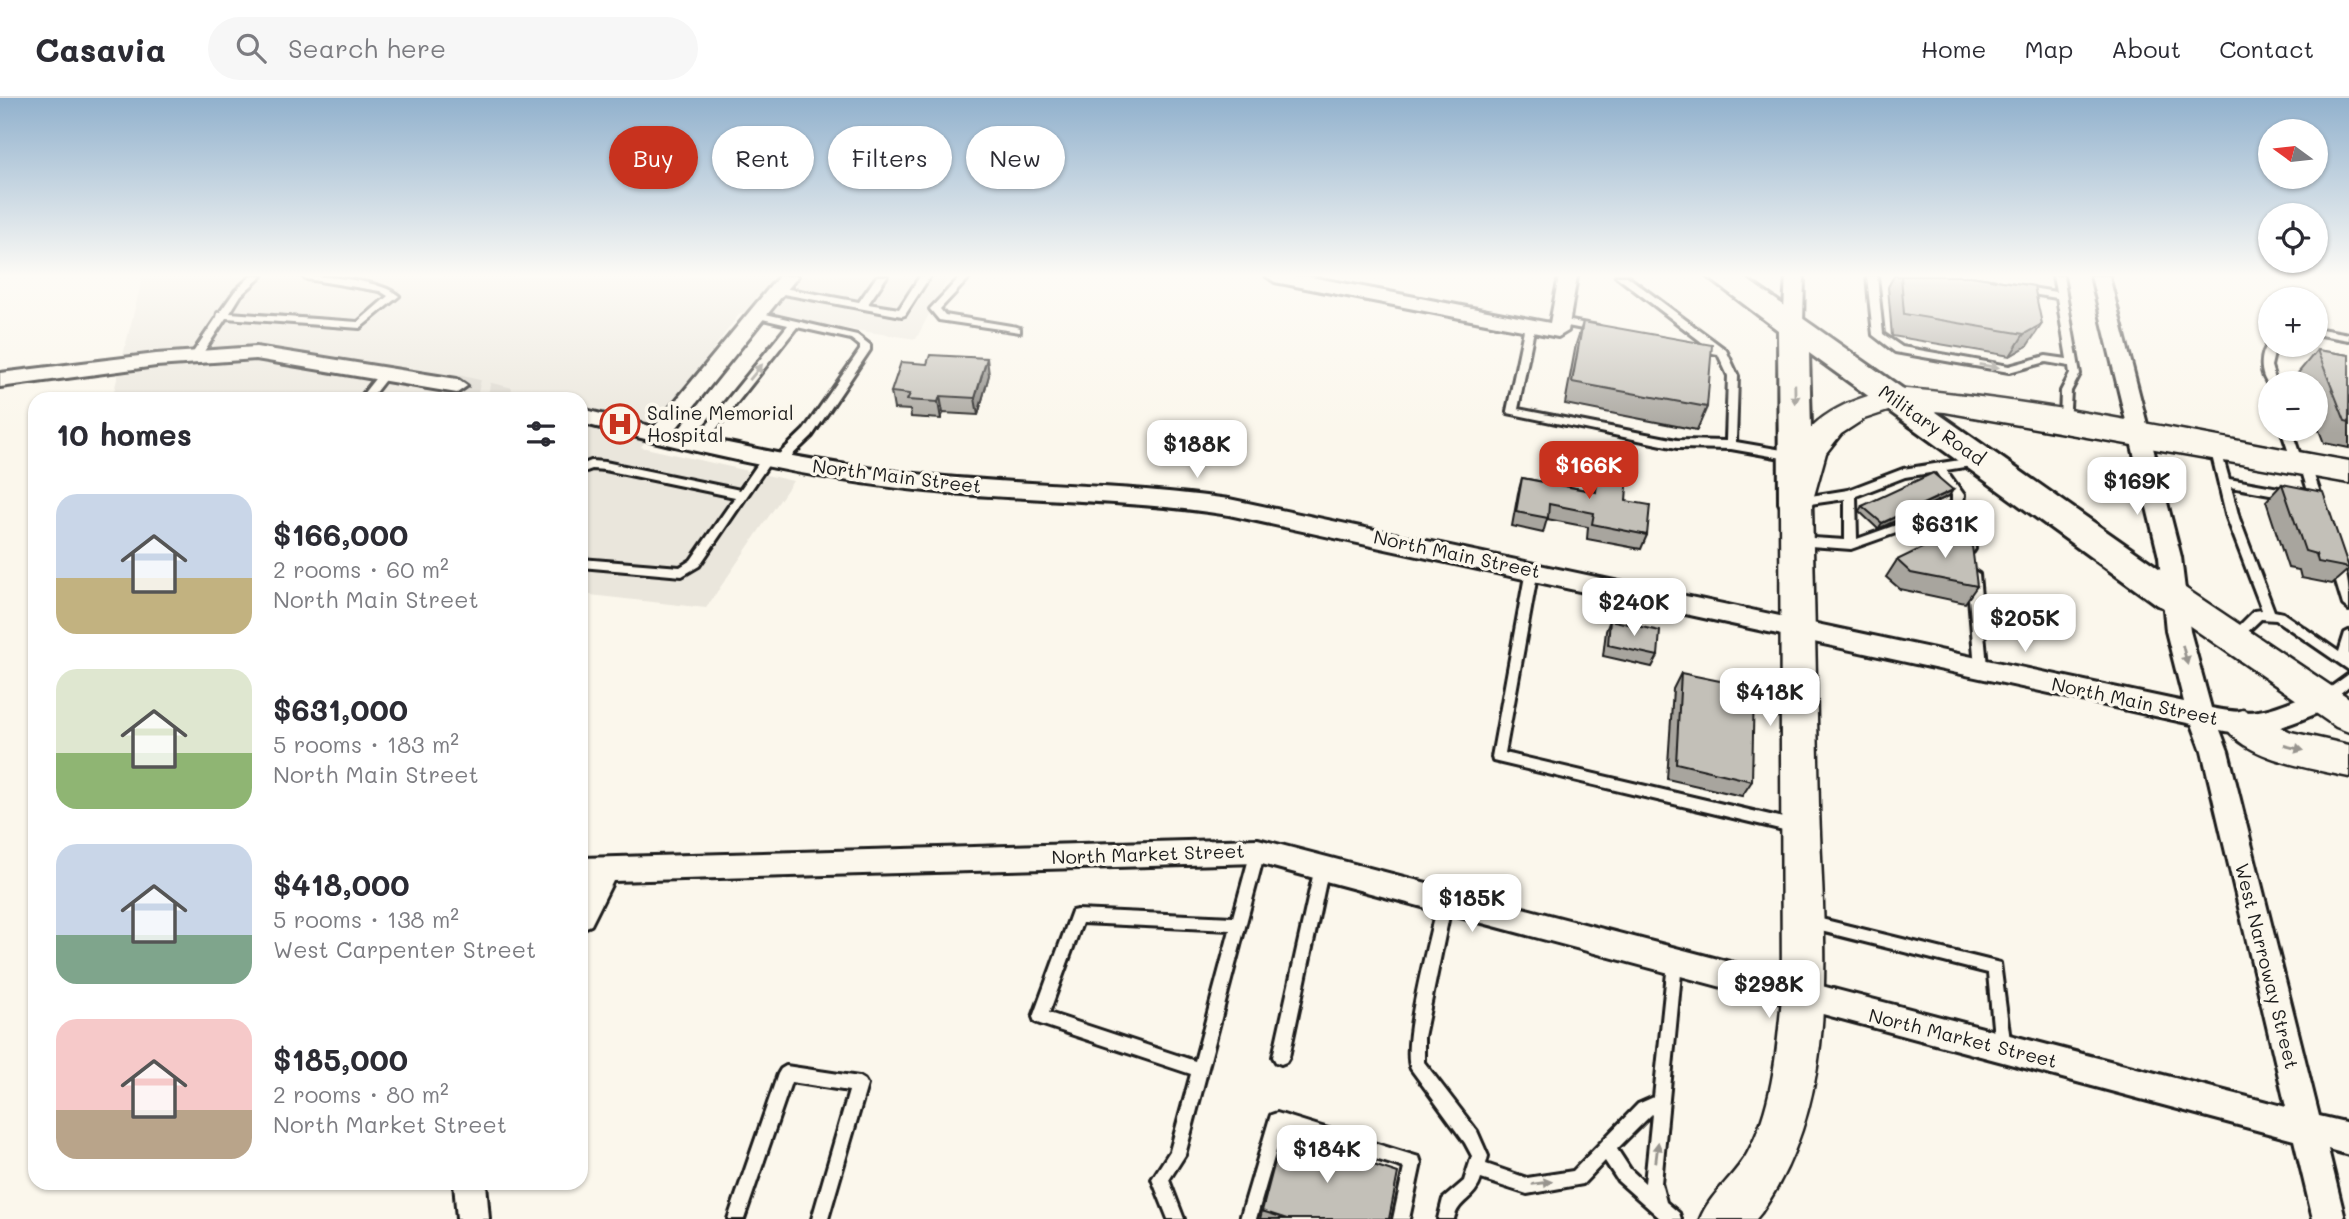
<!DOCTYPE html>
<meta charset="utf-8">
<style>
body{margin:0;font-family:Mali,sans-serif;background:#f7f7f7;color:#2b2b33;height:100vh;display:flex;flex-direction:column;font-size:26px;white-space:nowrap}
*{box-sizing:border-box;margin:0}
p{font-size:23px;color:#7c7c81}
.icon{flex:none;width:38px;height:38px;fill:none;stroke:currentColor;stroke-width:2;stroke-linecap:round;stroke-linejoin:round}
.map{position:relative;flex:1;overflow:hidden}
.panel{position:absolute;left:28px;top:294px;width:560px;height:798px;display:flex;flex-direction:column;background:#fff;border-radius:21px;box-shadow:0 2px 5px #0004}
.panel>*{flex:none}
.banner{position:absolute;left:609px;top:28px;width:665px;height:63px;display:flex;gap:14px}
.needle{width:46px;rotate:285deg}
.controls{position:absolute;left:2258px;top:21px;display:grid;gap:14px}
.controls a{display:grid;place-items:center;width:70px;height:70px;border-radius:50%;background:#fff;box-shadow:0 2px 5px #0004;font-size:35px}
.price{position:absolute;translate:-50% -60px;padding:0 16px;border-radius:14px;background:#fff;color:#222;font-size:23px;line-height:46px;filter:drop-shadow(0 2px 4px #0008)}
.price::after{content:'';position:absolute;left:50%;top:42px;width:21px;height:16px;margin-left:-10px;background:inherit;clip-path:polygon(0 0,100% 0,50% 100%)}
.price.on{background:#c8321e;color:#fff}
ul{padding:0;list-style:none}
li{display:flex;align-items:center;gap:21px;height:175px;padding:0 28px}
li span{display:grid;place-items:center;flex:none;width:196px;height:140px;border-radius:21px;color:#555}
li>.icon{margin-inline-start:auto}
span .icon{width:84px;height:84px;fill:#fffc;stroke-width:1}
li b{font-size:30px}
h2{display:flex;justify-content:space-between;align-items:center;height:84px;padding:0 28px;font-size:30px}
.pill{padding:0 24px;border-radius:32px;background:#fff;box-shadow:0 2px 5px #0004;font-size:24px;line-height:63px}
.pill.on{background:#c8321e;color:#fff}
header{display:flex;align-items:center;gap:42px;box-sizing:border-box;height:98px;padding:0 35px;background:#fff;border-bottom:2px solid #e1e1e2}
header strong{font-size:33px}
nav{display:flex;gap:38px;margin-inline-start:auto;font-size:24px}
.search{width:490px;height:63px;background:#f7f7f7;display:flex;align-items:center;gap:18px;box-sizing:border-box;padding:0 24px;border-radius:38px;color:#7c7c81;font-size:26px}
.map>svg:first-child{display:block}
.built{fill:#eae6dc}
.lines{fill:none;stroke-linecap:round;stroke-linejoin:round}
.minor-tunnel{stroke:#dad6cd;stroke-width:22;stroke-dasharray:22 10;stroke-linecap:butt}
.service-casing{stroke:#1c1c1c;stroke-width:6}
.minor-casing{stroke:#1c1c1c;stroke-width:6}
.secondary-casing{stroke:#1c1c1c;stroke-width:5}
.primary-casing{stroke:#1c1c1c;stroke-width:6}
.service{fill:#fbf7ec;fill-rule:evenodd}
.minor{fill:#fbf7ec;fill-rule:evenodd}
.secondary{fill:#fbf7ec;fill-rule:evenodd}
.primary{fill:#fbf7ec;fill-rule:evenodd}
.wall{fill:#a8a59e;stroke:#1c1c1c;stroke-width:2}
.shaded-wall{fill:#888681;stroke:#1c1c1c;stroke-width:2}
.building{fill:#c3c0b8;stroke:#1c1c1c;stroke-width:2}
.oneway{fill:#97948e}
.labels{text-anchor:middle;stroke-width:7;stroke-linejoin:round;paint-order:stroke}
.poi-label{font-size:19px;fill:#1c1c1c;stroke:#fbf7ec;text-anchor:start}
.street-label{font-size:19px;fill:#1c1c1c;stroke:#fbf7ec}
</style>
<header>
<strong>Casavia</strong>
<div class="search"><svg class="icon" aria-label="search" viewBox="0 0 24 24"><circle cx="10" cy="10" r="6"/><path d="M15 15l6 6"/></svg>Search here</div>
<nav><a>Home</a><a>Map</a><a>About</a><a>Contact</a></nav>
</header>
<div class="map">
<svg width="2349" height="1121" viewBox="0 0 2349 1121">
<rect width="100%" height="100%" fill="#fbf7ec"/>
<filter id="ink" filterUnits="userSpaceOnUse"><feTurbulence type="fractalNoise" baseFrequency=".0143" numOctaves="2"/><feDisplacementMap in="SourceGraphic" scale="14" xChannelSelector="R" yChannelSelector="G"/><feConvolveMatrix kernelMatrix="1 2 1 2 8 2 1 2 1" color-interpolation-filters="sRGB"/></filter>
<g filter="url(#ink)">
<path class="built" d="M143 178H949L916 241 740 215 641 349 793 383 706 510 581 496V301H112Z"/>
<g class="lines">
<path class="minor-tunnel" d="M457 288 512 301"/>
<g class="service-casing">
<g id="service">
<path d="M251 178H262L241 197 230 215 358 224 388 198 380 193 307 181 302 178C327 178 381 182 399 198L360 230 226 220 199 261H191L190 259 217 219 218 215 220 214 235 193Z"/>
<path d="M877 178H887L868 206 899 211 920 178H930L905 217 902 218 778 195 773 192 778 189 859 204Z"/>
<path d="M961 178H971L940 211 945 217 1017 229 1020 230V234L939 222 930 211Z"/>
<path d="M1616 178H1627L1726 252 1738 278 1736 344 1793 354 1797 355 1798 358 1797 361 1793 362 1731 351 1677 350 1508 315 1507 313 1525 227 1530 224 1535 227 1518 311 1677 342 1726 343 1728 278 1718 256 1691 251V247L1707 248Z"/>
<path d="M1867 178H1877L1883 236 1902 249 2009 268 2046 258 2067 261 2057 200 2020 194 2015 191 2020 188 2056 194 2053 178H2063L2080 276 2071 293 2069 326H2061L2060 323 2061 293 2070 276 2069 268 2046 264 2009 274 1895 254 1873 237Z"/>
<path d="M757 214 857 237 870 247V252L812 338 784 365H776L775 362 776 359 804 332 860 252V248L851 241 797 229 702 349H694L693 346 694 343 788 227 754 219 752 217Z"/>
<path d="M1560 221 1598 228 1603 231 1598 234 1557 226V222Z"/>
<path d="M2315 230 2349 236V242L2315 236Z"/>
<path d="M2270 244V247H2276L2271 268 2276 285H2270V288C2259 278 2259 255 2270 244Z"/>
<path d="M386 271 391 274 370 301H359L382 272Z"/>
<path d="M2281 331H2291L2302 363H2309L2310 366 2324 406 2322 409 2318 410 2312 406 2300 367H2293Z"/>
<path d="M2215 345 2220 349 2229 381 2296 393 2298 396 2296 399 2292 400 2231 389 2239 420 2274 513 2283 515 2339 554 2345 535 2349 533V572L2276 522 2261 521 2239 542H2231L2229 539 2231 536 2254 513 2262 512 2227 420 2210 349Z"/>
<path d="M768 356 773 360 699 468 682 478 581 469V461L680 469 691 462 735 399 605 372 592 371 581 375V367L591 363 605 364 740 392 764 357Z"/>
<path d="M1979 359 1983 360 1984 363 1983 366 1946 372 1964 397 1963 406 1972 427 1975 451 1973 454 1969 455 1963 451 1960 427 1955 414 1851 451 1796 447 1790 443 1796 439 1845 442V401L1796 408 1790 404 1792 401 1848 392 1903 371ZM1936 374 1952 397V404L1944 410 1857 441 1856 398 1905 379Z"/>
<path d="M2336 460C2349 468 2349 496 2349 512L2343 507 2330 464Z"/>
<path d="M1532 468 1538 472 1505 655 1796 723 1801 725 1803 729 1801 733 1796 735 1493 663 1492 659 1526 472Z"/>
<path d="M1973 472 1979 476 1987 569 1985 572H1977L1975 569 1967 476Z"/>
<path d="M2349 576V588L2328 605H2320L2318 601 2320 597Z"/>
<path d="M1258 747 1263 749 1265 753 1185 1057 1169 1082 1184 1121H1168L1152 1081 1170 1053 1191 976 1040 926 1035 924 1033 919 1072 813 1077 812 1233 819 1251 753 1253 749ZM1082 825 1230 832 1195 963 1049 915Z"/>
<path d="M1322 763 1327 765 1329 769 1289 959 1286 964 1281 966 1276 964 1273 959 1315 769 1317 765Z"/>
<path d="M1445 797 1450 799 1452 803 1424 939V964L1477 1033 1488 1058 1486 1066 1527 1080 1573 1073 1638 1006 1654 999 1668 865 1670 860 1675 858 1680 860 1682 865 1661 1085 1666 1104 1679 1115 1681 1121H1661L1618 1083 1605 1063 1583 1086 1527 1096 1481 1081C1475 1102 1458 1102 1454 1121H1438L1443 1101 1464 1083 1472 1058 1465 1045 1411 971C1400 947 1431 835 1438 803L1440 799ZM1652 1016 1645 1085 1630 1071 1617 1051Z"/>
<path d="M1809 818 2000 865 2011 950 2008 955 2003 957 1998 955 1995 950 1988 875 1809 830 1804 829 1802 824 1804 819Z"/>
<path d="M786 968 859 979 864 982 867 987 828 1121H812L849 993 791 984 744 1121H728L778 976 781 971Z"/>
<path d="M1277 1015 1419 1059 1421 1065 1409 1121H1393L1404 1070 1282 1032 1256 1121H1240L1269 1023 1271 1017Z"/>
</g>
</g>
<g class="minor-casing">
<g id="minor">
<path d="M779 178H798L674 333C757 352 841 369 926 377 1027 388 1128 386 1229 401L2184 604 2166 533 2159 459 2091 178H2109L2181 459 2190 533 2211 610C2266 621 2275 607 2324 591L2333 594 2337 601 2333 608C2295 625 2261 641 2220 632L2228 653 2319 1018 2349 1025V1057L2328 1051 2345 1121H2313L2294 1042 1258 765 613 783 591 827 581 831V790L584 784H581V760L1258 741 2286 1009 2202 653 2192 626 1229 417C1128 401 1027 403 926 393 809 381 695 354 581 325V311L654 329Z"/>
<path d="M1266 178H1306L1550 225 1559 178H1577L1568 233 1558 239 1275 184Z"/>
<path d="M1786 178H1804L1803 228 1793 234 1783 228Z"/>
<path d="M256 249 457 281 467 288 457 295 256 261 156 268 0 289V275L156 256Z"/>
<path d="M454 1085H486L489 1121H457Z"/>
</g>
</g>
<g class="secondary-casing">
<g id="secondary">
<path d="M1895 290C2047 302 2199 337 2349 363V385L1945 314 1897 310 1864 321 1841 336 1826 355 1812 405C1814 506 1817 607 1819 708 1823 845 1844 996 1761 1115L1756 1121H1700C1710 1096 1733 1080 1747 1056 1773 1009 1777 952 1782 899L1780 405C1785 388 1789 369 1796 352 1813 313 1858 300 1895 290Z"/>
<path d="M2170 484 2182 488 2349 600V634L2336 629 2158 506 2153 497 2158 488Z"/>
<path d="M2243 612 2291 634 2349 647V679C2315 671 2242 661 2225 627L2230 616Z"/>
</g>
</g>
<g class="primary-casing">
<path id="primary" d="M1707 178H1742L2183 487 2189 497 2183 507 2170 511 2157 507 1809 255 1813 405 1808 414 1796 417 1784 414 1779 405 1778 232Z"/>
</g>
<use href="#service" class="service"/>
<use href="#minor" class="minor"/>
<use href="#secondary" class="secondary"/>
<use href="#primary" class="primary"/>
</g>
<g class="wall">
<path d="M1894 178H1971L2034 188 2027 248 2010 258 1892 238 1888 189Z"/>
<path d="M1583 224 1707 309 1697 332 1565 306 1576 246Z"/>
<path d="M2317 252 2349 257V350L2324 345 2315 322V285H2302L2298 275Z"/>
<path d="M989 277 978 317 943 315 941 321 911 319 910 312 894 311 891 294Z"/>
<path d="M1599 368 1626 403 1647 437 1641 451 1587 441 1588 429 1547 421 1543 435 1512 428 1518 395 1522 380 1592 393 1594 383Z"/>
<path d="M2282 386 2349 467V471L2332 486 2301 480 2299 472 2288 470 2266 403Z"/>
<path d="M1949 398 1878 431 1859 413 1862 408Z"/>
<path d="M1897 462 1977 488 1965 505 1900 491 1886 479Z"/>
<path d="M1610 522 1658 558 1652 569 1603 558 1606 533Z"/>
<path d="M1681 575 1752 683 1742 698 1667 681 1673 591Z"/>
<path d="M1262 1113 1389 1121H1260Z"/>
</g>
<g class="shaded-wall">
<path d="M2042 226 2027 248 2010 258 2024 236Z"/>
<path d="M987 260 989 277 978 317 975 300Z"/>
<path d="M940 298 943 315 941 321 938 304Z"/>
<path d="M1953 392 1949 398 1878 431 1882 425Z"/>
</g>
<g class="building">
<path d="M1901 178H1971L2034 188 2042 226 2024 236 1904 216Z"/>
<path d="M1583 224 1712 247 1707 309 1572 284Z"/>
<path d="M2317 252 2349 257V324L2345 323Z"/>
<path d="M930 257 987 260 975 300 940 298 938 304 907 302 910 296 891 294 901 264 927 266Z"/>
<path d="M1599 368 1628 374 1626 403 1650 407 1647 437 1592 426 1594 415 1549 406 1548 420 1516 414 1522 380 1596 394Z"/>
<path d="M1933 375 1953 392 1882 425 1862 408Z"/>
<path d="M2282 386 2323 394 2349 470 2318 464 2316 456 2305 453Z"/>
<path d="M1961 431 1971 440 1977 488 1911 475 1897 462Z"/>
<path d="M1610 522 1660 533 1658 558 1608 547Z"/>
<path d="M1681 575 1754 590 1752 683 1676 665Z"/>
<path d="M1282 1037 1398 1075 1389 1121H1287L1262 1113Z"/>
</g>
<defs><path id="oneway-solid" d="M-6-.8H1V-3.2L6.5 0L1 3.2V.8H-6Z" transform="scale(1.75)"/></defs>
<g class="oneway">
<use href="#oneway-solid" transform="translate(1989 268) rotate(9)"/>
<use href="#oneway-solid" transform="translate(756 274) rotate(-51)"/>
<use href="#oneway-solid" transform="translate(1795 296) rotate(89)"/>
<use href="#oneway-solid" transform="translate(2185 557) rotate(76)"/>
<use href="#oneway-solid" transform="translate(2294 650) rotate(14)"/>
<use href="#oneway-solid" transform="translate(1657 1054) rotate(-83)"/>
<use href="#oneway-solid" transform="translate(1542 1085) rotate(-8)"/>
</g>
</g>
<linearGradient id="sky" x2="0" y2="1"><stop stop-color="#91b1cd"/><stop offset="0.53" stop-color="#fdfbf6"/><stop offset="1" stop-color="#fdfbf6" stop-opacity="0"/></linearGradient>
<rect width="2349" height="335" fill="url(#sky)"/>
<defs>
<g id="hospital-ring" transform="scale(2.0125)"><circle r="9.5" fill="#fbf7ec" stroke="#c8321e" stroke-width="1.5"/><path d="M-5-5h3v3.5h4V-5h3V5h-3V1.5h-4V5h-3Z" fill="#c8321e"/></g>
</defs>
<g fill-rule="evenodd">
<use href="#hospital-ring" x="620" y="326"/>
</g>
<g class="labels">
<g class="poi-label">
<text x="647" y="322">Saline Memorial<tspan x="647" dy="22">Hospital</tspan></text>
</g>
<g class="street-label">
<text transform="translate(1932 327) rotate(35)" y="7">Military Road</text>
<text transform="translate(897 378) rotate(7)" y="7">North Main Street</text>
<text transform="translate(1457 456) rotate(12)" y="7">North Main Street</text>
<text transform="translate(2135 603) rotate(12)" y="7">North Main Street</text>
<text transform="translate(1148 756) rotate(-2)" y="7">North Market Street</text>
<text transform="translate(2267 868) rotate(76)" y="7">West Narroway Street</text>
<text transform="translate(1963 940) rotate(14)" y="7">North Market Street</text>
</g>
</g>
</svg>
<div class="controls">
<a><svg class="needle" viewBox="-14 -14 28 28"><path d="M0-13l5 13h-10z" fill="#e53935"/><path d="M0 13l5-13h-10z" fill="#7c7c81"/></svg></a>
<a><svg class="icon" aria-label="locate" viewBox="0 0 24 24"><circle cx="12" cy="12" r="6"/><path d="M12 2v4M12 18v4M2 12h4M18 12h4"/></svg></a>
<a>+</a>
<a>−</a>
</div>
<b class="price" style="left:1197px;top:382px">$188K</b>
<b class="price on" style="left:1589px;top:403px">$166K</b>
<b class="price" style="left:2137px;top:419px">$169K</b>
<b class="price" style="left:1945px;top:462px">$631K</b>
<b class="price" style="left:1634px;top:540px">$240K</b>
<b class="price" style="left:2025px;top:556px">$205K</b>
<b class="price" style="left:1770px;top:630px">$418K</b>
<b class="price" style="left:1472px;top:836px">$185K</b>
<b class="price" style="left:1769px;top:922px">$298K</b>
<b class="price" style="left:1327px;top:1087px">$184K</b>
<div class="banner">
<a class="pill on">Buy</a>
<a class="pill">Rent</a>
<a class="pill">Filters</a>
<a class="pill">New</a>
</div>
<section class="panel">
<h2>10 homes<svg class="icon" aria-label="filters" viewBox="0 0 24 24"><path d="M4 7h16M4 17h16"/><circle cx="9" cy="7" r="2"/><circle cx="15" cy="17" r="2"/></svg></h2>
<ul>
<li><span style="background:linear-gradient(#c9d6e8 60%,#c2b280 0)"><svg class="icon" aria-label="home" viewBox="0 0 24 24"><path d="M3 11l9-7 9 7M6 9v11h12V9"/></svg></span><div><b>$166,000</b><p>2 rooms · 60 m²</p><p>North Main Street</p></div></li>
<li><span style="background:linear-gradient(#dfe7d0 60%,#8fb573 0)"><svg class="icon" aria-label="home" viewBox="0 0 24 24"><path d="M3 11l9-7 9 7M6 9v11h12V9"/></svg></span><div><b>$631,000</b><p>5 rooms · 183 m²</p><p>North Main Street</p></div></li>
<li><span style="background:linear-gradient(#c9d6e8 65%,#7fa58c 0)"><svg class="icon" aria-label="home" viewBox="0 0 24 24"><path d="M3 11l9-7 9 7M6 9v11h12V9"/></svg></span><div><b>$418,000</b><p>5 rooms · 138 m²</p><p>West Carpenter Street</p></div></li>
<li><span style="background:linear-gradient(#f6c9c9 65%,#b9a48a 0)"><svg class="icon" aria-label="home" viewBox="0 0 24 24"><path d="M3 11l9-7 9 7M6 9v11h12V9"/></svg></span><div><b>$185,000</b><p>2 rooms · 80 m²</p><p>North Market Street</p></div></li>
</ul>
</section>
</div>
